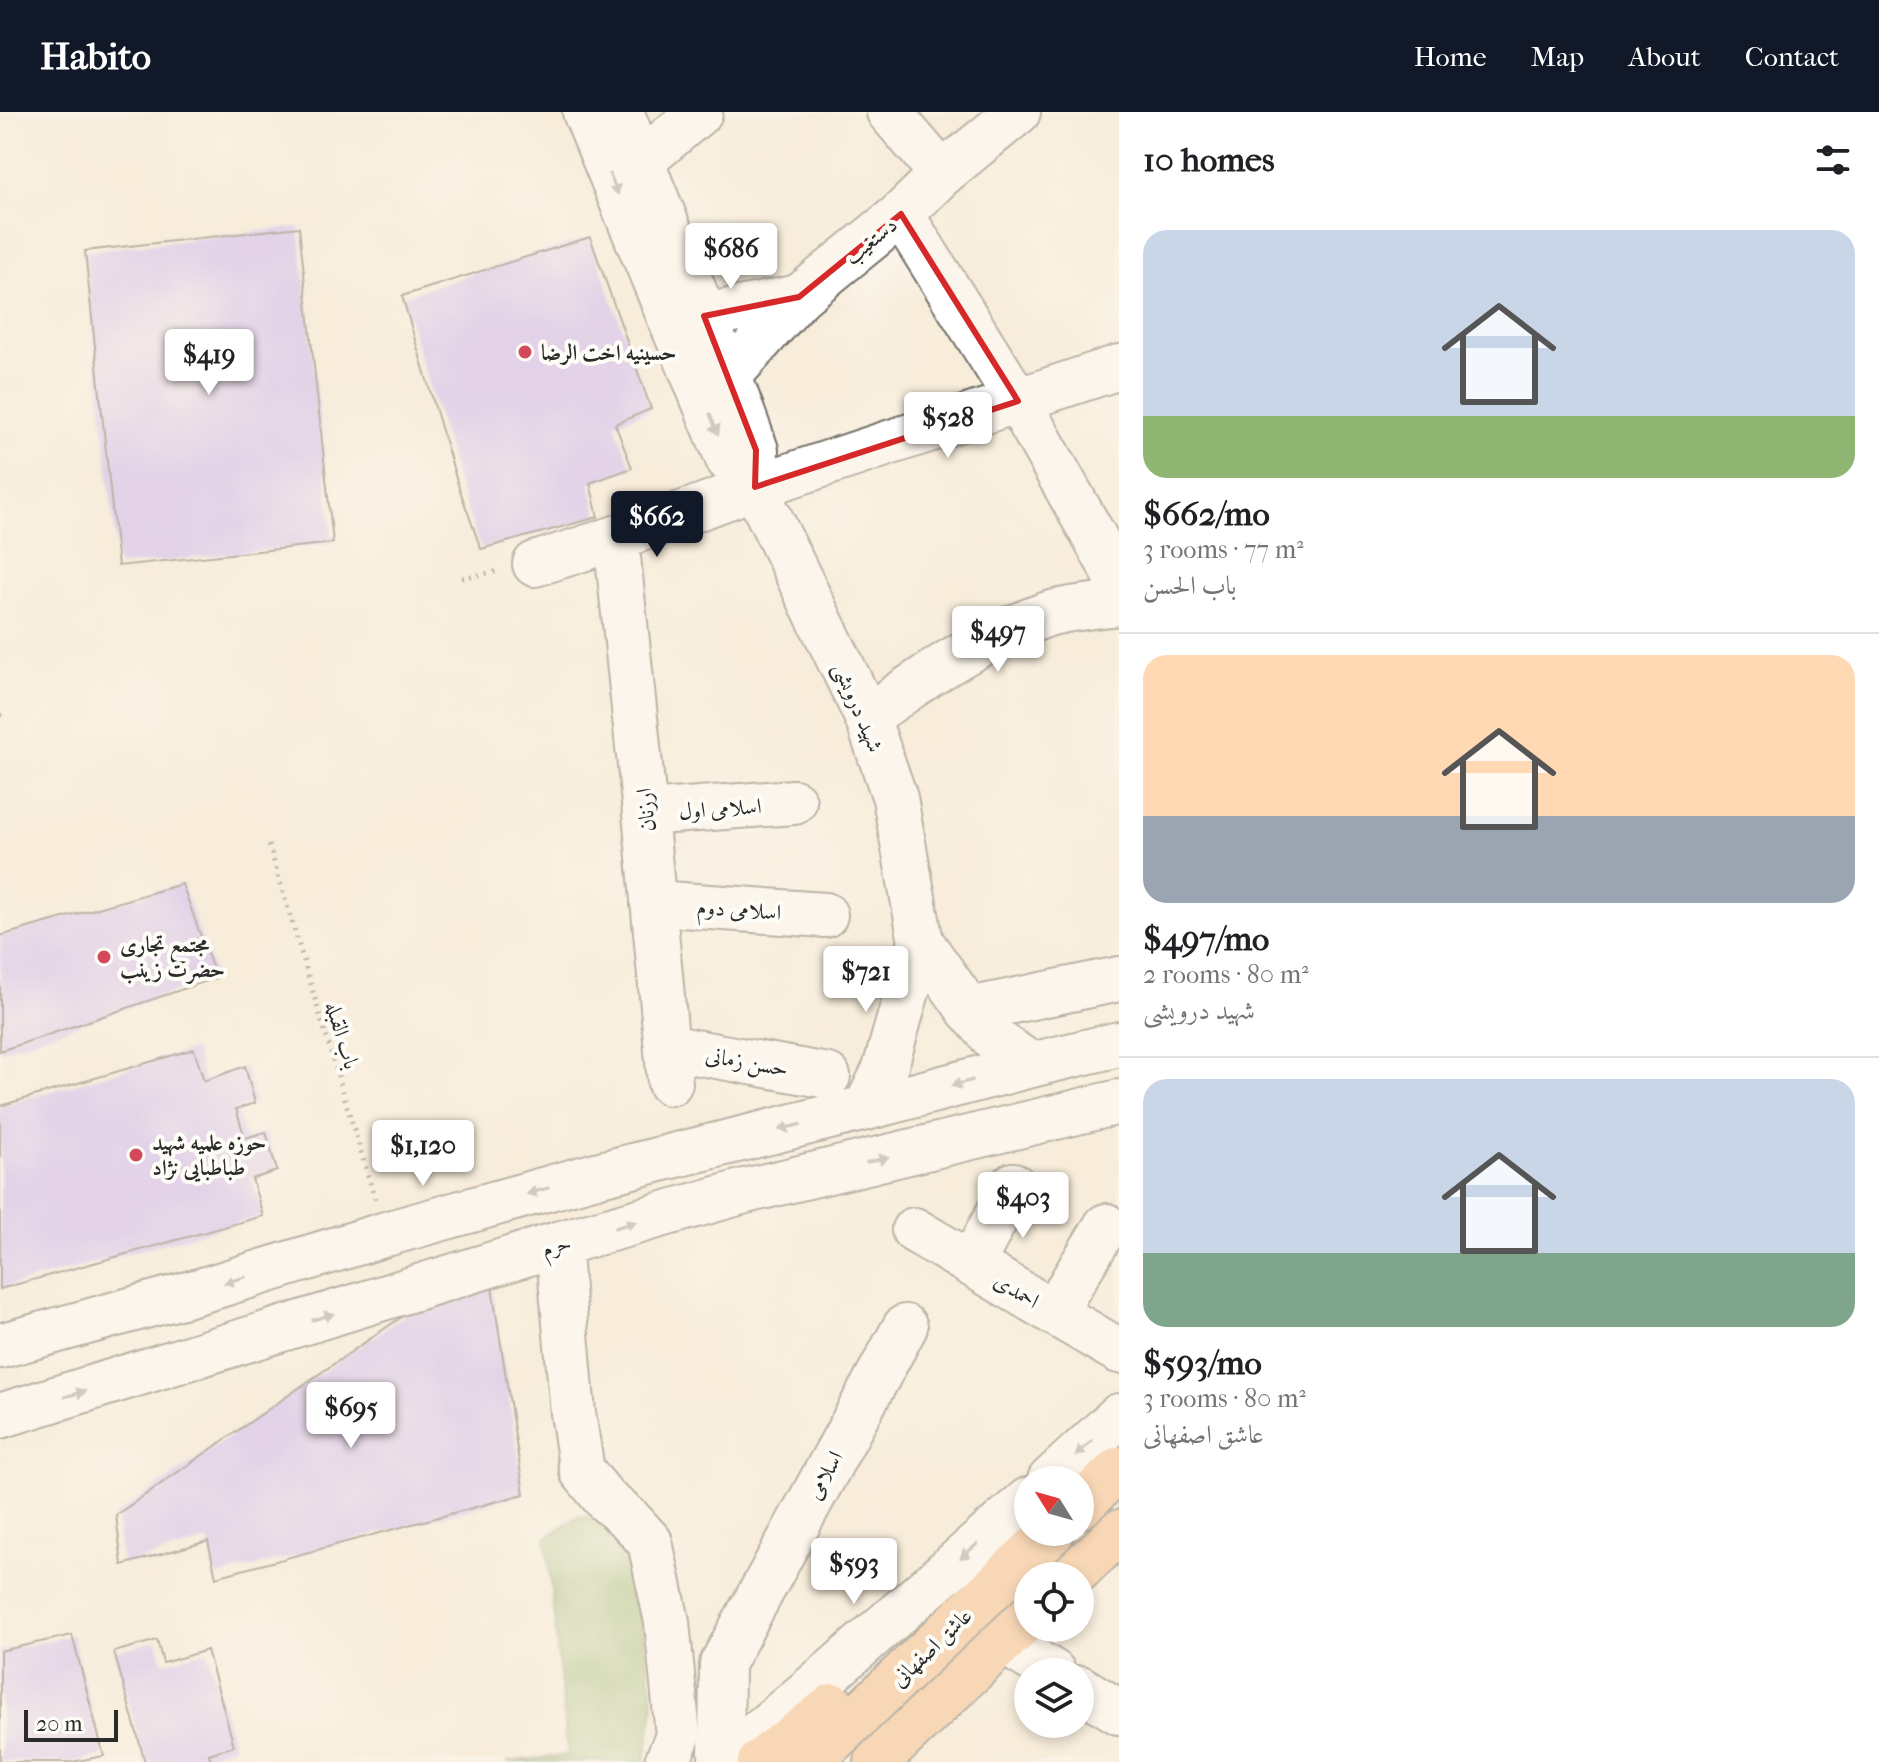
<!DOCTYPE html>
<meta charset="utf-8">
<style>
body{margin:0;font-family:"IM FELL French Canon",Amiri,serif;background:#f2f2f2;color:#202124;height:100vh;display:flex;flex-direction:column;font-size:30px;white-space:nowrap}
*{box-sizing:border-box;margin:0}
p{font-size:26px;color:#757577}
.icon{flex:none;width:44px;height:44px;fill:none;stroke:currentColor;stroke-width:2;stroke-linecap:round;stroke-linejoin:round}
.map{position:relative;flex:1;overflow:hidden}
.details{display:flex;flex-direction:column;background:#fff;width:760px}
.details>*{flex:none}
.needle{width:52px;rotate:307deg}
.tools{position:absolute;left:1014px;top:1354px;display:grid;gap:16px}
.tools a{display:grid;place-items:center;width:80px;height:80px;border-radius:50%;background:#fff;box-shadow:0 4px 12px #0003;font-size:40px}
.scale{position:absolute;left:24px;bottom:20px;width:94px;box-sizing:border-box;padding-left:8px;border:4px solid #2b2b2b;border-top:0;font-size:22px;line-height:28px;white-space:nowrap;color:#2b2b2b;-webkit-text-stroke:6px #fdfcf7;paint-order:stroke}
.price{position:absolute;translate:-50% -68px;padding:0 18px;border-radius:8px;background:#fff;color:#222;font-size:26px;line-height:52px;filter:drop-shadow(0 2px 4px #0008)}
.price::after{content:'';position:absolute;left:50%;top:48px;width:24px;height:18px;margin-left:-12px;background:inherit;clip-path:polygon(0 0,100% 0,50% 100%)}
.price.on{background:#111827;color:#fff}
ul{padding:0;list-style:none}
li{display:grid;align-content:center;gap:16px;height:424px;padding:0 24px}
li+li{border-top:2px solid #e0e0e0}
li span{display:grid;place-items:center;height:248px;border-radius:24px;color:#555}
li>.icon{margin-inline-start:auto}
span .icon{width:144px;height:144px;fill:#fffc;stroke-width:1}
li b{font-size:34px}
h2{display:flex;justify-content:space-between;align-items:center;height:96px;padding:0 24px;font-size:34px}
header{display:flex;align-items:center;gap:48px;box-sizing:border-box;height:112px;padding:0 40px;background:#111827;color:#fff}
header strong{font-size:38px}
nav{display:flex;gap:44px;margin-inline-start:auto;font-size:28px}
main{display:flex;flex:1;min-height:0}
.map>svg:first-child{display:block}
.forest{fill:#8cb064;stroke:#5c6e48;stroke-width:2}
.building{fill:#c9b2f8}
.lines{fill:none;stroke-linecap:round;stroke-linejoin:round}
.minor-casing{stroke:#736f68;stroke-width:48}
.major-casing{stroke:#736f68;stroke-width:48}
.path{stroke:#736f68;stroke-width:5;stroke-dasharray:2 6;stroke-linecap:butt}
.minor{stroke:#fff;stroke-width:44}
.major{stroke:#f8bd89;stroke-width:44}
.oneway{fill:#a0a0a0}
.marked{fill:none;stroke:#d62828;stroke-width:6;stroke-linejoin:round}
.poi-dot{fill:#d1495b;stroke:#fdfcf7;stroke-width:3}
.labels{text-anchor:middle;stroke-width:8;stroke-linejoin:round;paint-order:stroke}
.street-label{font-size:22px;fill:#2b2b2b;stroke:#fdfcf7}
.poi-label{font-size:22px;font-weight:bold;fill:#2b2b2b;stroke:#fdfcf7;text-anchor:start}
</style>
<header>
<strong>Habito</strong>
<nav><a>Home</a><a>Map</a><a>About</a><a>Contact</a></nav>
</header>
<main>
<div class="map">
<svg width="1119" height="1650" viewBox="0 0 1119 1650">
<rect width="100%" height="100%" fill="#fdfcf7"/>
<filter id="ink" filterUnits="userSpaceOnUse"><feTurbulence type="fractalNoise" baseFrequency=".0125" numOctaves="2"/><feDisplacementMap in="SourceGraphic" scale="16" xChannelSelector="R" yChannelSelector="G"/><feConvolveMatrix kernelMatrix="1 2 1 2 8 2 1 2 1" color-interpolation-filters="sRGB"/></filter>
<filter id="wash" filterUnits="userSpaceOnUse"><feTurbulence type="fractalNoise" baseFrequency=".006" numOctaves="4" result="noise"/><feDisplacementMap in="SourceGraphic" scale="32" xChannelSelector="R" yChannelSelector="G"/><feGaussianBlur stdDeviation="1.8" result="paint"/><feColorMatrix in="noise" values="0 0 0 0 0 0 0 0 0 0 0 0 0 0 0 0 0 1.4 0 .05"/><feComposite in="paint" operator="in"/></filter>
<g filter="url(#wash)">
<rect width="100%" height="100%" fill="#f8ecda"/>
<path class="forest" d="M578 1404 605 1408 630 1428 654 1595 645 1649 507 1650 568 1643 546 1426Z"/>
<g id="blocks">
<g class="building">
<path d="M299 115 333 431 118 454 85 139Z"/>
<path d="M590 125 651 297 615 312 632 356 590 371 598 405 481 437 459 376 402 184Z"/>
<path d="M182 772 216 866 0 939V824Z"/>
<path d="M194 937 204 969 245 954 255 991 236 997 245 1026 266 1020 277 1059 252 1067 263 1104 0 1177V994Z"/>
<path d="M492 1175 524 1382 216 1465 208 1429 122 1453 116 1403 403 1204Z"/>
<path d="M72 1523 104 1644 72 1650H0V1539Z"/>
<path d="M157 1528 163 1551 207 1538 234 1634 209 1642 211 1650H182L181 1648 145 1650 114 1540Z"/>
</g>
</g>
</g>
<g filter="url(#ink)">
<use href="#blocks" fill-opacity="0" stroke="#736f68" stroke-width="2"/>
<g class="lines">
<g class="minor-casing">
<g id="minor">
<path d="M585 0 728 347 755 375 867 605 895 686 921 830 969 898 995 928 1031 953"/>
<path d="M621 0 729 264 756 338 755 368"/>
<path d="M889 0 942 62"/>
<path d="M642 49 700 0"/>
<path d="M901 102 1018 289 1119 469"/>
<path d="M704 204 799 185"/>
<path d="M729 264 799 185 901 102 942 62 1018 0"/>
<path d="M616 426 645 701 670 971"/>
<path d="M535 452 616 426 755 375 1119 255"/>
<path d="M867 605C923 566 980 526 1045 503 1065 496 1097 494 1119 491"/>
<path d="M645 701 794 690"/>
<path d="M653 791 825 803"/>
<path d="M969 898 1119 867"/>
<path d="M667 935 828 964"/>
<path d="M866 996 885 957 921 830"/>
<path d="M914 1118 1119 1239"/>
<path d="M558 1132 573 1301 582 1359 606 1388 629 1407 650 1430 667 1510 678 1624 667 1650"/>
<path d="M972 1152 1013 1073"/>
<path d="M1054 1200 1106 1114"/>
<path d="M0 1234 203 1178 386 1122 596 1063 866 996 1031 953 1119 932"/>
<path d="M0 1304 558 1132 745 1079 1119 990"/>
<path d="M1050 1368 1119 1304"/>
<path d="M1007 1532 1053 1560"/>
<path d="M1080 1576 1119 1600"/>
<path d="M721 1650 722 1552 905 1215"/>
<path d="M723 1650 831 1560 1028 1388"/>
</g>
</g>
<g class="major-casing">
<g id="major">
<path d="M1080 1394 1119 1357"/>
<path d="M1072 1464 1119 1420"/>
<path d="M760 1650 833 1594"/>
<path d="M810 1650 1052 1420"/>
<path d="M877 1650 1028 1506"/>
</g>
</g>
<g class="path">
<path d="M462 466 500 459"/>
<path d="M0 603 2 602"/>
<path d="M269 733 375 1087"/>
</g>
<use href="#minor" class="minor"/>
<use href="#major" class="major"/>
</g>
<defs><path id="oneway-solid" d="M-6-.8H1V-3.2L6.5 0L1 3.2V.8H-6Z" transform="scale(2)"/></defs>
<g class="oneway">
<use href="#oneway-solid" transform="translate(614 72) rotate(68)"/>
<use href="#oneway-solid" transform="translate(714 312) rotate(68)"/>
<use href="#oneway-solid" transform="translate(962 971) rotate(165)"/>
<use href="#oneway-solid" transform="translate(790 1015) rotate(166)"/>
<use href="#oneway-solid" transform="translate(877 1048) rotate(-13)"/>
<use href="#oneway-solid" transform="translate(538 1079) rotate(164)"/>
<use href="#oneway-solid" transform="translate(625 1113) rotate(-16)"/>
<use href="#oneway-solid" transform="translate(235 1168) rotate(163)"/>
<use href="#oneway-solid" transform="translate(323 1205) rotate(-17)"/>
<use href="#oneway-solid" transform="translate(75 1282) rotate(-16)"/>
<use href="#oneway-solid" transform="translate(1084 1336) rotate(137)"/>
<use href="#oneway-solid" transform="translate(969 1439) rotate(139)"/>
</g>
</g>
<path d="M0 0H1119V1650H0ZM901 102 1018 289 755 375 756 338 704 204 799 185Z" fill="#f8ecda" fill-opacity=".55" fill-rule="evenodd"/>
<path class="marked" d="M901 102 1018 289 755 375 756 338 704 204 799 185Z"/>
<g class="poi-dot">
<circle cx="525" cy="240" r="8"/>
<circle cx="104" cy="845" r="8"/>
<circle cx="136" cy="1043" r="8"/>
</g>
<g class="labels">
<g class="street-label">
<text transform="translate(870 128) rotate(-39)" y="8">دستغیب</text>
<text transform="translate(859 595) rotate(67)" y="8">شهید درویشی</text>
<text transform="translate(720 696) rotate(-4)" y="8">اسلامی اول</text>
<text transform="translate(645 698) rotate(-96)" y="8">ارزنان</text>
<text transform="translate(739 797) rotate(4)" y="8">اسلامی دوم</text>
<text transform="translate(343 923) rotate(73)" y="8">باب القبله</text>
<text transform="translate(747 949) rotate(10)" y="8">حسن زمانی</text>
<text transform="translate(556 1133) rotate(-17)" y="8">حرم</text>
<text transform="translate(1017 1178) rotate(31)" y="8">احمدی</text>
<text transform="translate(824 1363) rotate(-61)" y="8">اسلامی</text>
<text transform="translate(931 1535) rotate(-44)" y="8">عاشق اصفهانی</text>
</g>
<g class="poi-label">
<text x="541" y="248">حسینیه اخت الرضا</text>
<text x="120" y="840">مجتمع تجاری<tspan x="120" dy="25">حضرت زینب</tspan></text>
<text x="152" y="1038">حوزه علمیه شهید<tspan x="152" dy="25">طباطبایی نژاد</tspan></text>
</g>
</g>
</svg>
<div class="tools">
<a><svg class="needle" viewBox="-14 -14 28 28"><path d="M0-13l5 13h-10z" fill="#e53935"/><path d="M0 13l5-13h-10z" fill="#757577"/></svg></a>
<a><svg class="icon" aria-label="locate" viewBox="0 0 24 24"><circle cx="12" cy="12" r="6"/><path d="M12 2v4M12 18v4M2 12h4M18 12h4"/></svg></a>
<a><svg class="icon" aria-label="layers" viewBox="0 0 24 24"><path d="M12 4l9 5-9 5-9-5zM3 14l9 5 9-5"/></svg></a>
</div>
<div class="scale">20 m</div>
<b class="price" style="left:731px;top:179px">$686</b>
<b class="price" style="left:209px;top:285px">$419</b>
<b class="price" style="left:948px;top:348px">$528</b>
<b class="price on" style="left:657px;top:447px">$662</b>
<b class="price" style="left:998px;top:562px">$497</b>
<b class="price" style="left:866px;top:902px">$721</b>
<b class="price" style="left:423px;top:1076px">$1,120</b>
<b class="price" style="left:1023px;top:1128px">$403</b>
<b class="price" style="left:351px;top:1338px">$695</b>
<b class="price" style="left:854px;top:1494px">$593</b>
</div>
<section class="details">
<h2>10 homes<svg class="icon" aria-label="filters" viewBox="0 0 24 24"><path d="M4 7h16M4 17h16"/><circle cx="9" cy="7" r="2"/><circle cx="15" cy="17" r="2"/></svg></h2>
<ul>
<li><span style="background:linear-gradient(#c9d6e8 75%,#8fb573 0)"><svg class="icon" aria-label="home" viewBox="0 0 24 24"><path d="M3 11l9-7 9 7M6 9v11h12V9"/></svg></span><div><b>$662/mo</b><p>3 rooms · 77 m²</p><p>باب الحسن</p></div></li>
<li><span style="background:linear-gradient(#ffd9b3 65%,#9aa5b1 0)"><svg class="icon" aria-label="home" viewBox="0 0 24 24"><path d="M3 11l9-7 9 7M6 9v11h12V9"/></svg></span><div><b>$497/mo</b><p>2 rooms · 80 m²</p><p>شهید درویشی</p></div></li>
<li><span style="background:linear-gradient(#c9d6e8 70%,#7fa58c 0)"><svg class="icon" aria-label="home" viewBox="0 0 24 24"><path d="M3 11l9-7 9 7M6 9v11h12V9"/></svg></span><div><b>$593/mo</b><p>3 rooms · 80 m²</p><p>عاشق اصفهانی</p></div></li>
</ul>
</section>
</main>
